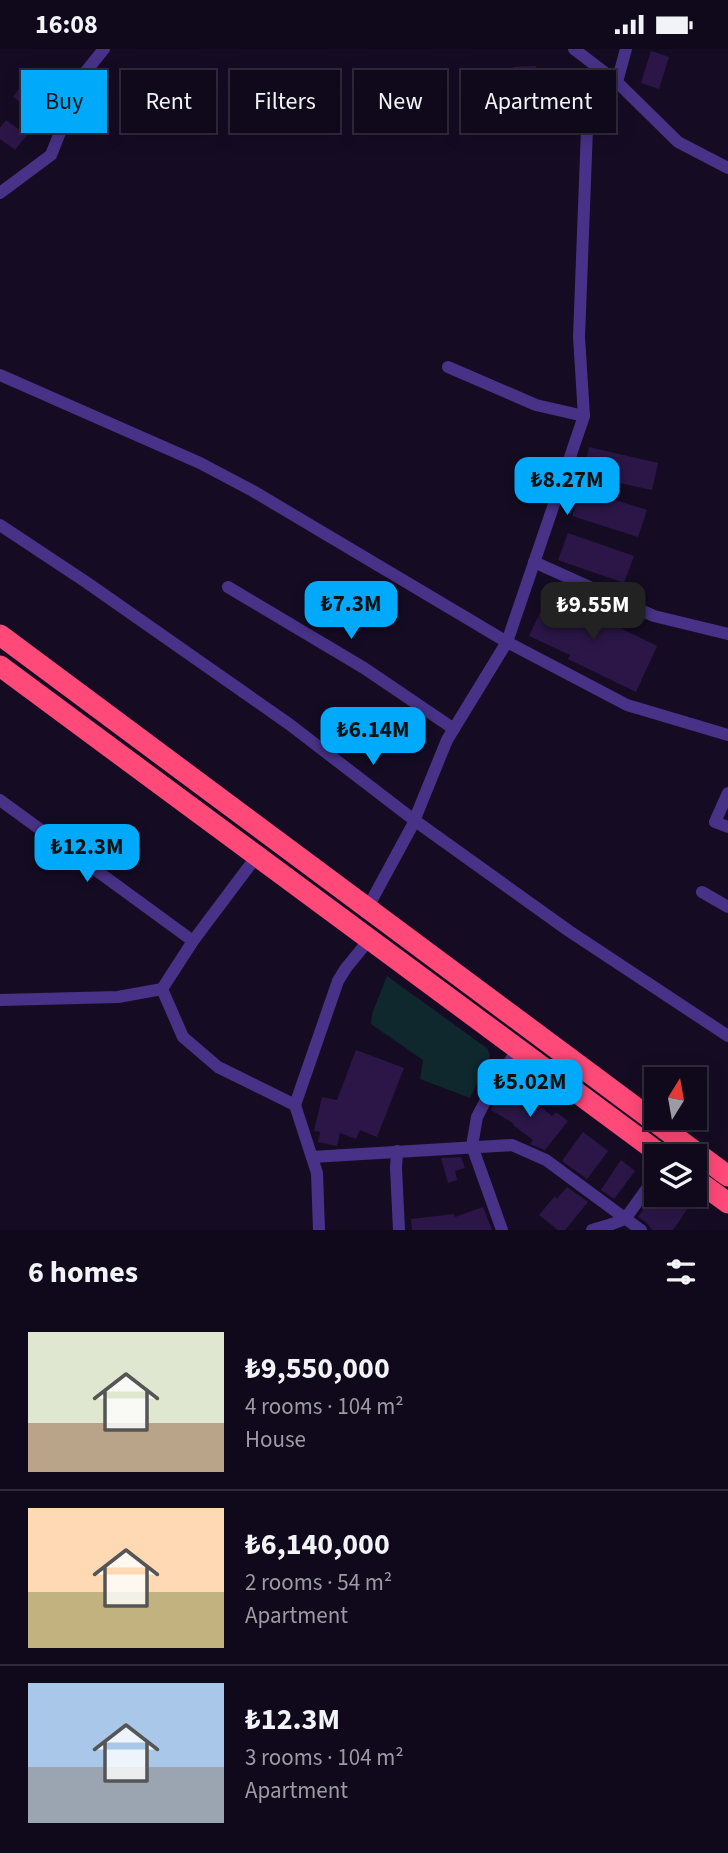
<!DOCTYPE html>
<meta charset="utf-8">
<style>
body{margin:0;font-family:"Source Sans 3",sans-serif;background:#191224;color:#f1f3f6;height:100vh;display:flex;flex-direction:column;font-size:26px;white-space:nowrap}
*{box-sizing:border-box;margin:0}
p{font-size:23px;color:#9c9aa3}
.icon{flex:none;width:38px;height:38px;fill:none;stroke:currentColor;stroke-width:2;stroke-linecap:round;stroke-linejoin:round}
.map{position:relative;height:1181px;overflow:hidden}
.details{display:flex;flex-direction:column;background:#10091b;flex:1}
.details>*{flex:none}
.guide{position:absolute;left:21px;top:21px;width:686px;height:63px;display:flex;gap:14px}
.needle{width:46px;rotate:11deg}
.buttons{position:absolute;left:644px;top:1018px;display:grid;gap:14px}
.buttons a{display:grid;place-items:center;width:63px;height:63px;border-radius:0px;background:#10091b;box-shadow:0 4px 18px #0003,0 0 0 2px #302a3a;font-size:35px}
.price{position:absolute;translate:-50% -60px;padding:0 16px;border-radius:14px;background:#00a9f9;color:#111;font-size:23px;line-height:46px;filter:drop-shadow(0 2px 4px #0008)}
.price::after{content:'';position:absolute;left:50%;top:42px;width:21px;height:16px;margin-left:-10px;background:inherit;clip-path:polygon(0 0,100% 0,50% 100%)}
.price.active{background:#222;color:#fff}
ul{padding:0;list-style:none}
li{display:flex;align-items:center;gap:21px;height:175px;padding:0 28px}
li+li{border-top:2px solid #302a3a}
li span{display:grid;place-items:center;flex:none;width:196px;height:140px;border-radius:0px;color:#555}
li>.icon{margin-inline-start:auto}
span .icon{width:84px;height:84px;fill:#fffc;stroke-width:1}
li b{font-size:30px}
h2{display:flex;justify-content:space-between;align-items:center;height:84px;padding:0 28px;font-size:30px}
.chip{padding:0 24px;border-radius:0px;background:#10091b;box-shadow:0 4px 18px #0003,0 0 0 2px #302a3a;font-size:24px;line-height:63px}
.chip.active{background:#00a9f9;color:#111}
.status{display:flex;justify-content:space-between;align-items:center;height:49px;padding:0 35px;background:#10091b;direction:ltr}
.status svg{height:19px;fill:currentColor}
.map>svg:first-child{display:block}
.green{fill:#0e282e}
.building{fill:#2b1647}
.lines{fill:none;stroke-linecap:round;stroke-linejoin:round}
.street{stroke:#483287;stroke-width:12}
.highway{stroke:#ff4978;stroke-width:21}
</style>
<div class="status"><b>16:08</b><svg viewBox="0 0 49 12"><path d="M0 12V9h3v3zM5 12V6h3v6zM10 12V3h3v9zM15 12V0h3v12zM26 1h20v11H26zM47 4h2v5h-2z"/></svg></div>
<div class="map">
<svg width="728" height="1181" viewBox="0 0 728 1181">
<rect width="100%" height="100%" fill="#150c24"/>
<path class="green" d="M387 927 488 1000 490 1007 470 1049 420 1030 423 1011 371 975 372 965Z"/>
<g class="building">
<path d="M651 2 669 8 659 40 641 34Z"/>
<path d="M536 17 538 40 515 42 513 18Z"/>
<path d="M22 35 36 44 27 58 13 48Z"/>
<path d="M6 71 27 86 15 101 0 90V79Z"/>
<path d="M589 398 658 414 652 441 583 426Z"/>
<path d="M580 440 647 461 638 488 572 467Z"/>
<path d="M568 484 634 507 624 534 558 511Z"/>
<path d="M551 541 578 554 576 557 657 597 636 643 568 610 570 606 529 587Z"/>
<path d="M356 1001 404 1019 377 1088 360 1081 356 1090 340 1084 337 1097 318 1093 320 1083 314 1082 322 1048 337 1051Z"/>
<path d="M502 1040 527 1056 531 1050 552 1067 556 1063 568 1072 545 1101 530 1095 533 1091 513 1076 514 1075 491 1061Z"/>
<path d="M583 1083 608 1102 587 1130 562 1112Z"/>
<path d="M461 1108 465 1119 455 1122 457 1131 448 1134 441 1109Z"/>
<path d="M621 1111 635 1122 614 1150 601 1141Z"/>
<path d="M567 1138 588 1153 565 1181H558L539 1166 555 1147 557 1150Z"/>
<path d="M653 1146H676L690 1156 673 1181H652L647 1174 638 1168Z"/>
<path d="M483 1158 492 1181H412L411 1170 454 1165 455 1168Z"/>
</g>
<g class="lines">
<g class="street">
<path d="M574 0 617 33 678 93 728 119"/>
<path d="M0 144 51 106 83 26 104 0"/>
<path d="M448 318 536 356 584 367"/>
<path d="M0 326 200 414 253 442 507 593 627 656 728 686"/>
<path d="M0 476 86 533 289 675 414 771 569 882 728 987"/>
<path d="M534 513 654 567 728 585"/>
<path d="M228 538 364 619 454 680"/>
<path d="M728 744 715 773 728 778"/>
<path d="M0 751 193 892"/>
<path d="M702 843 728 858"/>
<path d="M368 858 412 777 447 691 507 593 584 367 579 288 587 80 617 33 626 0"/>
<path d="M162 940 183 988 218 1018 295 1056 317 1124 319 1181"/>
<path d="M0 951 118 948 162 940 193 892 256 808"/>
<path d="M295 1056 338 932 346 919 369 891"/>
<path d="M397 1102 396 1119 399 1181"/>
<path d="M312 1108 512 1096 546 1111 641 1181"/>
<path d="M502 1181 472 1097 477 1068 489 1045 517 1001"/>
<path d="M592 1181 612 1175 625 1170 656 1127"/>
</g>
<g class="highway">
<path d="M0 586 728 1127"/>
<path d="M0 617 664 1108"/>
<path d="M695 1130 728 1154"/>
</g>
</g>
</svg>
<div class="buttons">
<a><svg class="needle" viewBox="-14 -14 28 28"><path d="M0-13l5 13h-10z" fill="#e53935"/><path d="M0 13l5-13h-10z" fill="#9c9aa3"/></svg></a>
<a><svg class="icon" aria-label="layers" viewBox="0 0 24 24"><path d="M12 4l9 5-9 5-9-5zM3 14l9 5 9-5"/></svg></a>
</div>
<b class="price" style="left:567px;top:468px">₺8.27M</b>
<b class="price" style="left:351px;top:592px">₺7.3M</b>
<b class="price active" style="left:593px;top:593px">₺9.55M</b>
<b class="price" style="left:373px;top:718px">₺6.14M</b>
<b class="price" style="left:87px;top:835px">₺12.3M</b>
<b class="price" style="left:530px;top:1070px">₺5.02M</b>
<div class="guide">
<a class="chip active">Buy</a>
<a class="chip">Rent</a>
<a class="chip">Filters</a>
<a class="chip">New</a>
<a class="chip">Apartment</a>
</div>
</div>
<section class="details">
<h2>6 homes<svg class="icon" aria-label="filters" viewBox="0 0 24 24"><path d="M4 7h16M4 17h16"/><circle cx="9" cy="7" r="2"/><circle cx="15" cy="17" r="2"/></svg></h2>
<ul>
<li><span style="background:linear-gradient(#dfe7d0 65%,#b9a48a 0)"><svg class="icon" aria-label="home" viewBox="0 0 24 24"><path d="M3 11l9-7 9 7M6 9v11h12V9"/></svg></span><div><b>₺9,550,000</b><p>4 rooms · 104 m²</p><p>House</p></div></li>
<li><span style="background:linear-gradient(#ffd9b3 60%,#c2b280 0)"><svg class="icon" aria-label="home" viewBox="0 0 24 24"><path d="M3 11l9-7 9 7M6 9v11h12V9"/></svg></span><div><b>₺6,140,000</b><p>2 rooms · 54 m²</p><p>Apartment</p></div></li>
<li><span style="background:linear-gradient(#a9c7e8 60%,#9aa5b1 0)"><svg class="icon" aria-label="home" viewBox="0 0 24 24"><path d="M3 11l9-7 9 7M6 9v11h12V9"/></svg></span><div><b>₺12.3M</b><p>3 rooms · 104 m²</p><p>Apartment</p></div></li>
</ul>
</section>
